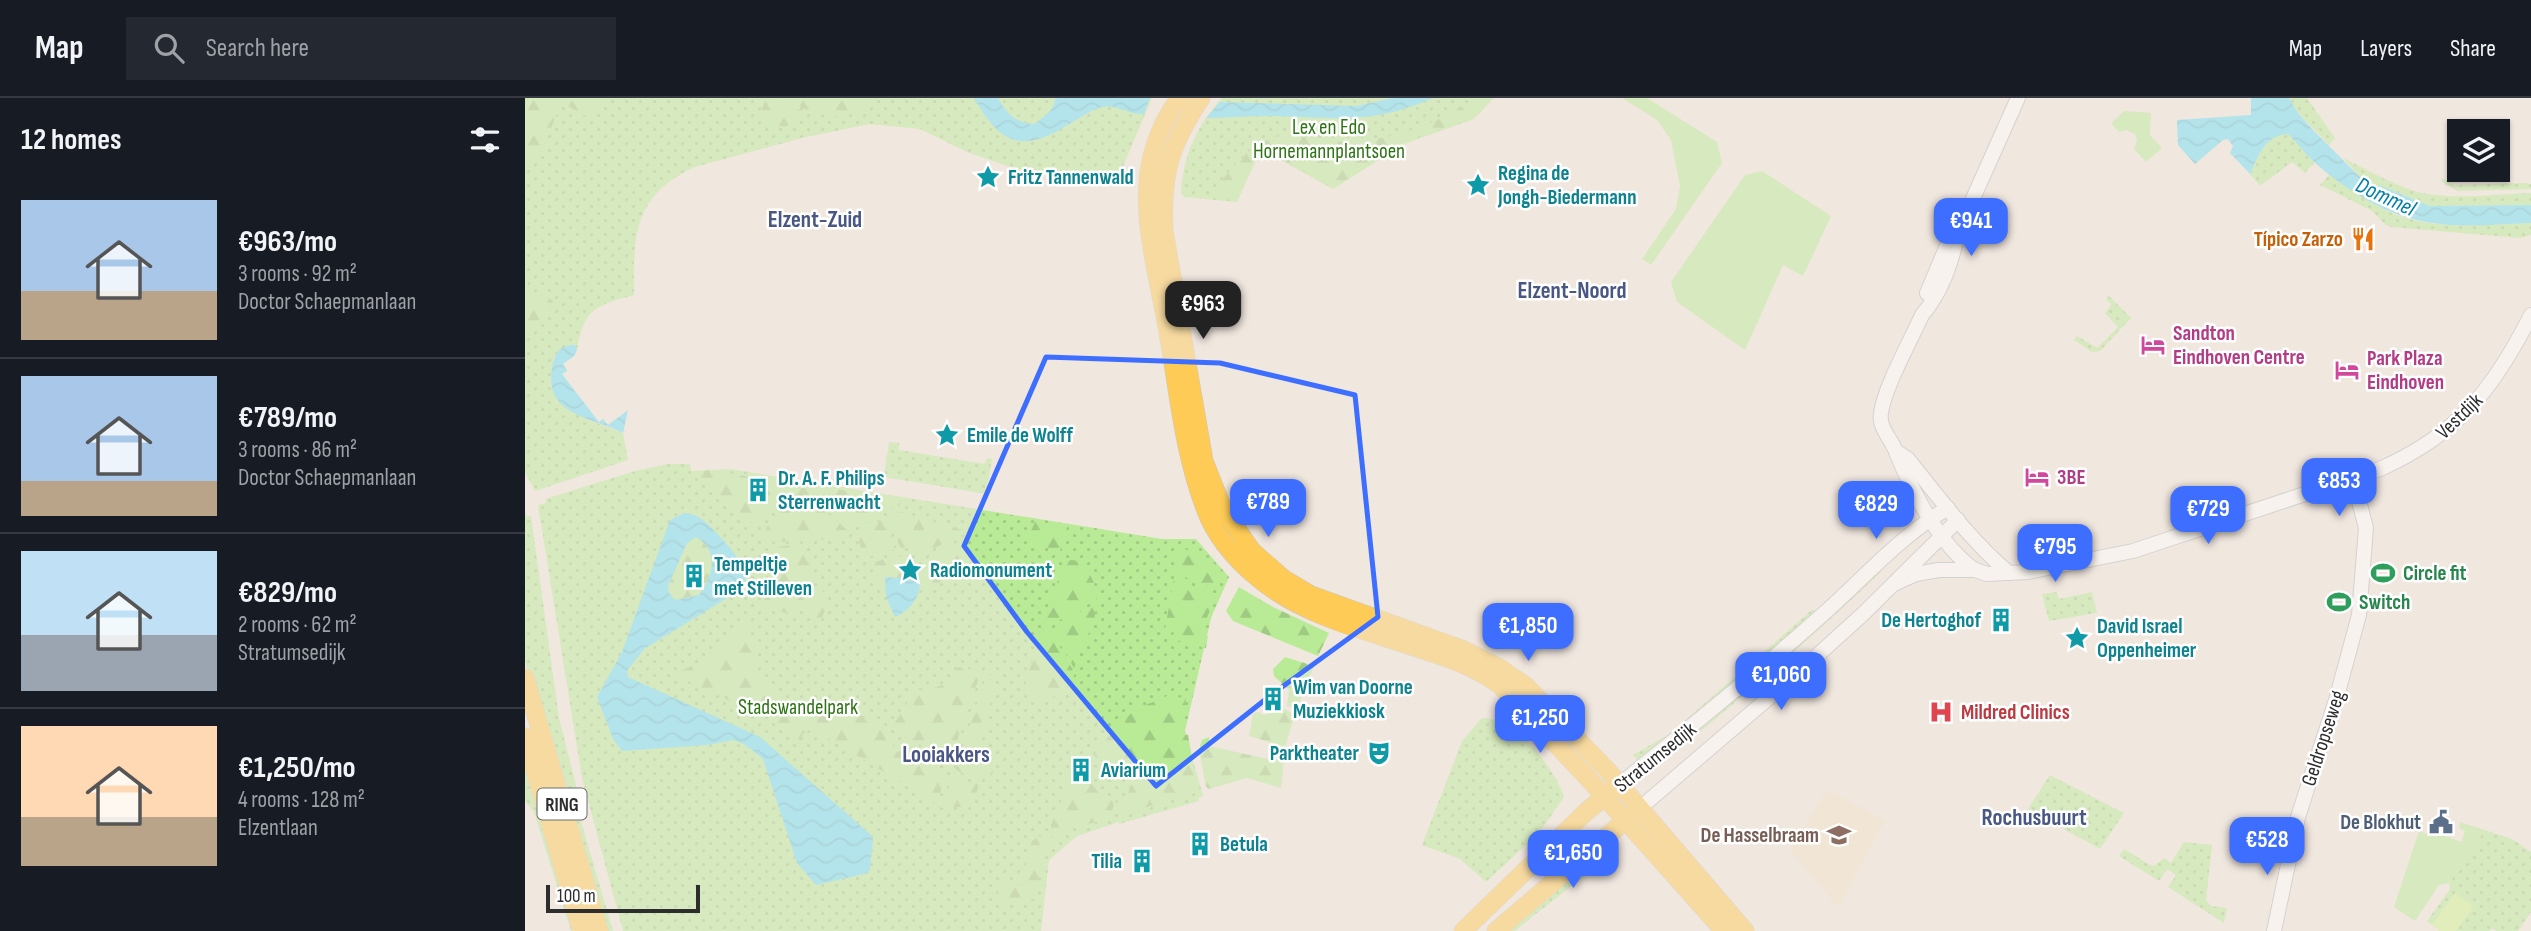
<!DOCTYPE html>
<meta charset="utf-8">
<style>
body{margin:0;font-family:"Sofia Sans Condensed",sans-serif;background:#242831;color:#f1f3f6;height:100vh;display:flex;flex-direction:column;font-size:26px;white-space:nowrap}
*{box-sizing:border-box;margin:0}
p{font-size:23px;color:#9ea1a6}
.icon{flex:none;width:38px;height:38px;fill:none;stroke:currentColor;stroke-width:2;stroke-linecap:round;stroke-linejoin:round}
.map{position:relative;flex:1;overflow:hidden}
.sheet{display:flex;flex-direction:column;background:#171b24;width:525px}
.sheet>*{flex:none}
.fabs{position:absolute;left:1922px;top:21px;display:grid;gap:14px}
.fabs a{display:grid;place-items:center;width:63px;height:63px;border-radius:0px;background:#171b24;box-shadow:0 2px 5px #0004;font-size:35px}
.scale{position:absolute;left:21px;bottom:18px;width:154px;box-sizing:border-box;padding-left:7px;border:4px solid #2d2d2d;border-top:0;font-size:19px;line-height:24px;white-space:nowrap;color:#2d2d2d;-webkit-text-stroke:5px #fff;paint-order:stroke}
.price{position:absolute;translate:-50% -60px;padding:0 16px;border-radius:14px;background:#3d6eff;color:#fff;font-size:23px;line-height:46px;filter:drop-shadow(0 2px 4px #0008)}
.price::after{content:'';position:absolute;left:50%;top:42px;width:21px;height:16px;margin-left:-10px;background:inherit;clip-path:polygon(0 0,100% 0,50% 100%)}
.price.current{background:#222;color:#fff}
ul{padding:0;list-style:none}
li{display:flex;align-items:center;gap:21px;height:175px;padding:0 21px}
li+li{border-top:2px solid #363941}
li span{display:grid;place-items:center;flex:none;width:196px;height:140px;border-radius:0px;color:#555}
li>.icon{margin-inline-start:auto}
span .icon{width:84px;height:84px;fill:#fffc;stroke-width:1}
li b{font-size:30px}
h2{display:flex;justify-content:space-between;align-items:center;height:84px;padding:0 21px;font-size:30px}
header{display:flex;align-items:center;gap:42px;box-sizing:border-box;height:98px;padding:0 35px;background:#171b24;border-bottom:2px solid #363941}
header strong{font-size:33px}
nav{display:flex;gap:38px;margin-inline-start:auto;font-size:24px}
.search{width:490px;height:63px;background:#242831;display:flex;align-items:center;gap:18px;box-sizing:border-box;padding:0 24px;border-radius:0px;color:#9ea1a6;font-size:26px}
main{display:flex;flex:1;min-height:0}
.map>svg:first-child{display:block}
.education{fill:#f2e4cd}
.grass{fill:url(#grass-dots)}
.forest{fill:url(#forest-firs)}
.garden{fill:#b9eb97}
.pitch{fill:#d0f392}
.water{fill:url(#water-waves);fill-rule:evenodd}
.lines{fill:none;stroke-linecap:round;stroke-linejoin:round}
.minor-casing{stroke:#b3b7c2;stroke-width:16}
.major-casing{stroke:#c8c8c8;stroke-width:19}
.minor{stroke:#fff;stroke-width:14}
.major{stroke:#fecb56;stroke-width:18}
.marked{fill:none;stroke:#3d6eff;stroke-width:5;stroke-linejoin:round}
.labels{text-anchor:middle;stroke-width:5;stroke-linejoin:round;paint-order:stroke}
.shield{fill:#fff;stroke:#6c6c6c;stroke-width:2}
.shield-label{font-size:19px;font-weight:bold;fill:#2d2d2d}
.park-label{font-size:21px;fill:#2e7414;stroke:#fff}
.culture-label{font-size:21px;font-weight:bold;fill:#0d838f;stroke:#fff;text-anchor:start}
.food-label{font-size:21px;font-weight:bold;fill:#c56008;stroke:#fff;text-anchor:end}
.hotel-label{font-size:21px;font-weight:bold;fill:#b23c85;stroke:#fff;text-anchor:start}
.street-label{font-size:21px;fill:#2d2d2d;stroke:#fff}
.leisure-label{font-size:21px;font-weight:bold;fill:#27864d;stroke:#fff;text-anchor:start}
.health-label{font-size:21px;font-weight:bold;fill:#be3a42;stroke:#fff;text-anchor:start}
.service-label{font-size:21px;font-weight:bold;fill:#4e5e75;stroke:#fff;text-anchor:end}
.education-label{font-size:21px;font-weight:bold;fill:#785e54;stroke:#fff;text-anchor:end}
.water-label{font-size:23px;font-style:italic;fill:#007faf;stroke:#fff}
.neighbourhood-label{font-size:23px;font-weight:bold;fill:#485784;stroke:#fff}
</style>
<header>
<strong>Map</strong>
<div class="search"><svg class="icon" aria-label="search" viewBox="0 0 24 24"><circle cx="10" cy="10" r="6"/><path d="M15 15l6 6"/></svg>Search here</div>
<nav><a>Map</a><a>Layers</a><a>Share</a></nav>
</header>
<main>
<section class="sheet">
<h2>12 homes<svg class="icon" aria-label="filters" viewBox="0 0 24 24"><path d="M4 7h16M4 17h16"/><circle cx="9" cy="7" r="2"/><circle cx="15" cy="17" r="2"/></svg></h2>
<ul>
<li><span style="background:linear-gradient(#a9c7e8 65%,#b9a48a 0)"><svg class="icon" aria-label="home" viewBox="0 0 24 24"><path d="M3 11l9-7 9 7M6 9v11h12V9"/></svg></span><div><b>€963/mo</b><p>3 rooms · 92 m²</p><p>Doctor Schaepmanlaan</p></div></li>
<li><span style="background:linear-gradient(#a9c7e8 75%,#b9a48a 0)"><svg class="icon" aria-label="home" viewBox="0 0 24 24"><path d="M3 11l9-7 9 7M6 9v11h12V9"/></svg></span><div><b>€789/mo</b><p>3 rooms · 86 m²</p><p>Doctor Schaepmanlaan</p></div></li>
<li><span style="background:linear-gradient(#bfe0f5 60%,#9aa5b1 0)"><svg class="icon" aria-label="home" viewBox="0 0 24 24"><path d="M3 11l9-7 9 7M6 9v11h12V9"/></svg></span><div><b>€829/mo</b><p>2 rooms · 62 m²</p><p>Stratumsedijk</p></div></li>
<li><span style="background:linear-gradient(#ffd9b3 65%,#b9a48a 0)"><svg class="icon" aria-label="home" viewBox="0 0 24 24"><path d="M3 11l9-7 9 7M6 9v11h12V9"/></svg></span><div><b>€1,250/mo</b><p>4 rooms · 128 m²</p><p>Elzentlaan</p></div></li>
</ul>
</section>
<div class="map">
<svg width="2006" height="833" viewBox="0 0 2006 833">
<defs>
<pattern id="grass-dots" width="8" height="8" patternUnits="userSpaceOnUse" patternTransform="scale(1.75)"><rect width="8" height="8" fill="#b9eb97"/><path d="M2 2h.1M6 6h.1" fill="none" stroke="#9fca82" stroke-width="1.8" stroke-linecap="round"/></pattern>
<pattern id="forest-firs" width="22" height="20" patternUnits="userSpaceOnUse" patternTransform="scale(1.75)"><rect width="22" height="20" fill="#b9eb97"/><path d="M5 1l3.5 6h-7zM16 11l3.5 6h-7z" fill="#9fca82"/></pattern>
<pattern id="water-waves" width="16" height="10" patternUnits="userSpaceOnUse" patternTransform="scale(1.75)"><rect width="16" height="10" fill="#69defa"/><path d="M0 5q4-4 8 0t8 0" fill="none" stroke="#5bbfd7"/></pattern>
</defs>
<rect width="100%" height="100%" fill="#f0e7df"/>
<path class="education" d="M1302 691 1361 722 1313 810 1265 752Z"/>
<g class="grass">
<path d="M0 0H627L596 73 551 77 494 72 442 54 395 31 345 26 277 40 170 69C109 97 108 136 109 197 70 208 59 210 52 252L50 248 30 257 27 280 59 320 98 335 103 362 10 393 0 374Z"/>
<path d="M697 0H969L949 21 879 46 808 91 736 51 712 104 659 99 656 95C658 58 672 27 697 0Z"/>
<path d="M1764 0H1782L1810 40 1804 47 1773 15Z"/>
<path d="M1753 36H1765L1789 65 1780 75 1767 64 1735 88 1725 76C1732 60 1738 45 1753 36Z"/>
<path d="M1818 60C1839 70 1874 90 1897 95 1932 102 1971 96 2006 95V107L1905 108 1837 81Z"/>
<path d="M1804 77C1828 92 1853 112 1881 120 1920 132 1965 126 2006 125V137L1995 140 1866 129 1861 127 1847 113 1795 87Z"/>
<path d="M1917 80 1929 87 1999 85 2006 86V91L1932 93 1916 83Z"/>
<path d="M1583 197 1606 220 1575 253 1567 254 1549 242 1552 238 1572 250 1593 229 1580 215 1586 207 1581 201Z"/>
<path d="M364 344 374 345V352L460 366 462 360 467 361 461 396 359 379Z"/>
<path d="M143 366H165L166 373 205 371 637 441H671L704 479 686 520 660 633 678 698 673 700 674 703 594 726V724L552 738 524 762 516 833H98L57 680 13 407 21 405 20 401 110 373Z"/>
<path d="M0 415 2 419 6 418 34 620 57 711 53 713 88 833H79L0 563Z"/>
<path d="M1353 471 1356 474C1282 544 1204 611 1124 675L1122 674 1199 611Z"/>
<path d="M1532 494 1534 501 1567 494 1572 515 1524 523 1517 496Z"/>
<path d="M1288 511 1292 515 1112 662 1108 657 1143 637Z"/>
<path d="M957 620C989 619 1030 670 1039 699L1014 735 961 784 935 761 897 747 937 643Z"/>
<path d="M0 655 52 833H46L9 714 0 703Z"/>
<path d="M1525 677 1599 715 1575 751 1503 711Z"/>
<path d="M1960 732 1987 741 2006 754V814L1993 833H1971L1967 830 1965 833H1915L1902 823 1925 791 1924 785Z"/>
<path d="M1659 744 1687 747 1681 802 1686 808 1702 810 1699 825 1643 789 1651 777 1642 771 1634 783 1594 758 1599 751 1625 767 1629 768 1639 760 1646 765Z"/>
<path d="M1082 747 1088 754C1057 782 1022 806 990 833H980Z"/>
</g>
<g class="forest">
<path d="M0 0H39L19 46 0 71Z"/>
<path d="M42 0H84L60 18 39 6Z"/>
<path d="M239 0H250L277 13C270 35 249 29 233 20L241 1Z"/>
<path d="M256 0H346C320 32 288 15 256 0Z"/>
<path d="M949 0H968L949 20 878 45 808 90 736 50 712 103 690 99 687 95C703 75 720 50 745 41 764 33 788 41 808 43 857 47 910 28 949 0Z"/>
<path d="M0 171 5 197 21 198 28 203 16 221 0 233Z"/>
<path d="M187 372 226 379 224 400 241 403 244 381 376 401V406L331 429C306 411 282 392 251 411 243 416 239 424 230 427L196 397 175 384 174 373Z"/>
<path d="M276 407C296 409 310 418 322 433 308 446 263 443 243 444L239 439C243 419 257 409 276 407Z"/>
<path d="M376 414 444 434 411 449 400 457C391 449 390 446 376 451L363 419Z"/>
<path d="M357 422 366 436 372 451 341 460 338 456 332 435Z"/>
<path d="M510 424 542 429 535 453 501 444Z"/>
<path d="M170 439C195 451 188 479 174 497L150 502 144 495 143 488 162 445Z"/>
<path d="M436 442C445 458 438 472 425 481L403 460Z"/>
<path d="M267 447 278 449 291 484 279 501 272 518 239 509 238 506 246 479 245 450Z"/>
<path d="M653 450C677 455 683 458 699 476L691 487 686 489 649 475Z"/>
<path d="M373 457 385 466C401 465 407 473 416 484L395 491 393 481 380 479 371 482 360 480 361 490 354 488 347 465Z"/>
<path d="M547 462 559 464 569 485 572 501 526 527 518 526 537 470 540 463Z"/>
<path d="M649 481 690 497 677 534 683 538 681 550 647 541 649 534 640 531Z"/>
<path d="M714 489 748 509 804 535 793 558 708 523 701 513Z"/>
<path d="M293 491H296L304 503 296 522 293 523 278 518 282 504Z"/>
<path d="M572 504 569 523 549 570 528 531Z"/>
<path d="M225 520V533L229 546 228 557 233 576 254 599 240 619 148 576 176 564 189 555Z"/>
<path d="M517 530 525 531 550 576 538 595 517 604 501 586V582Z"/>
<path d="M760 559 789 568 772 610 762 608 764 592 749 578 748 571Z"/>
<path d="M433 569 452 573 455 577 423 669 369 626 390 593C410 591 424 588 433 569Z"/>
<path d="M462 576 472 578 453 657 464 661 468 674 464 681 440 677 430 671Z"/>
<path d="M642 598 661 600 657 636 663 637 673 694 595 717 611 674 598 660 582 670 574 664 568 655 609 612Z"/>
<path d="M259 604 296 614 339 618 365 630C367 653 371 660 396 657L420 679 412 706 293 634 284 632 278 636 274 642 247 622Z"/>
<path d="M759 611 770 616 760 649 724 638 728 616 732 614 739 617Z"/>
<path d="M684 639V648L751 663 753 658 759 659 756 690 722 680 684 691 681 689 674 652 677 642Z"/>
<path d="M571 669 576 675 565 684 578 699 591 701 584 721 546 730 530 743 526 735V727L538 699 542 680H552L560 674Z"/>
<path d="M427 680 453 686 451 700 436 709 417 710Z"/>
<path d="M514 738 526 747 514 771 511 800 477 809 471 785 495 787 507 743Z"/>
</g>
<g class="garden">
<path d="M1097 0H1122L1192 44 1197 65 1126 167 1117 161 1151 111 1155 88 1146 42 1132 22Z"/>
<path d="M1599 13 1626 15 1625 37 1637 50 1621 64 1609 51 1612 42 1610 36 1601 32 1594 34 1586 25Z"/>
<path d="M1237 73 1306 118 1278 178 1258 167 1220 252 1152 204 1146 184 1220 77Z"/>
<path d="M1935 724 1960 732 1924 785 1914 787 1890 823 1869 809 1894 733 1911 739 1916 736 1936 744 1940 733 1934 730Z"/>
</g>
<path class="pitch" d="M1930 795 1949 809 1931 833H1915L1907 827Z"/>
<g class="water">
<path d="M449 0H473C483 17 489 24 509 26 518 20 530 12 530 0H625L619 16C605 17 591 6 577 9 564 12 551 23 539 29 494 57 473 42 449 0Z"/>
<path d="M868 0H908C844 28 808 19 742 18 721 18 701 20 681 20L695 4 831 8Z"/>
<path d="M1726 0H1764L1773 15 1789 33 1837 81 1848 87 1859 89 1905 108 2006 107V125C1974 126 1940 130 1908 125 1864 120 1821 92 1789 64 1779 55 1772 44 1763 36 1740 37 1734 57 1725 76L1705 55 1708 48 1703 41 1698 42 1670 66 1653 47 1652 22 1726 17Z"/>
<path d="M46 247H50L52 252 49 258 38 266 42 273 37 276 74 324 78 321 83 327 103 312 98 335C65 318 16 318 28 265 31 254 35 249 46 247Z"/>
<path d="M159 415C164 416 170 416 175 420 186 427 218 462 220 474 222 483 218 488 212 494L119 551 102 573 103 579 235 639 346 737 348 741 345 771 343 775 291 787 272 765 238 661 227 652 217 645 208 642 182 647 97 653 88 641 72 599 97 554 145 422ZM171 439C195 452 188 479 174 497L150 502 144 495 143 488 162 445Z"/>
<path d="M360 479 393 481 395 485C394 501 384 513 370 519L361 499Z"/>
</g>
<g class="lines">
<g class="minor-casing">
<g id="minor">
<path d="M1433 134C1427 164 1417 194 1397 217 1386 242 1359 290 1356 315 1353 330 1367 341 1371 354 1387 393 1415 448 1450 472"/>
<path d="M1402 195 1421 150 1433 134 1493 0"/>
<path d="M1372 354 1383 361C1415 401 1445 442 1484 475"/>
<path d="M1369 486 1391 476 1414 472H1450L1462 476 1503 474 1608 453 1855 371C1933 336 1968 292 2006 217"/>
<path d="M1095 686C1163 631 1231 576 1296 518 1338 481 1375 438 1423 410"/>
<path d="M1115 710 1274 574 1338 516 1433 422"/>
<path d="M1749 833 1773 719 1811 602 1834 517 1841 430 1828 380"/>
</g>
</g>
<g class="major-casing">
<g id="major">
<path d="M655 0C637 22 625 55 623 83 619 131 634 182 642 229 653 289 658 353 680 410 690 438 712 463 734 481 781 520 848 534 904 554 929 562 953 571 975 587L1061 678 1199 833"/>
<path d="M676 0C645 47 636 76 639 133L679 363 698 411 727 453 759 481 786 497 939 552 973 569 1001 588 1082 672 1220 833"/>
<path d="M0 580 74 833"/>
<path d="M0 639 57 833"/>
<path d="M938 833 1062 713 1087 693"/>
<path d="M971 833 1109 715"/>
</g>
</g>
<use href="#minor" class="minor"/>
<use href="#major" class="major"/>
</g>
<path d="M0 0H2006V833H0ZM521 259 695 265 830 297 853 519 746 597 631 688 502 534 439 448Z" fill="#f0e7df" fill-opacity=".55" fill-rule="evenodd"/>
<path class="marked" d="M521 259 695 265 830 297 853 519 746 597 631 688 502 534 439 448Z"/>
<defs>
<g id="sight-bare" transform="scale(1.89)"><path d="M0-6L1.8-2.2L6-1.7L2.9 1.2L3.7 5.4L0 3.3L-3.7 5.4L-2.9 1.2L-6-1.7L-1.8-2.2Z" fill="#0f9aa8" stroke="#fff" stroke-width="2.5" paint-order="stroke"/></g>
<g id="restaurant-bare" transform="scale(1.89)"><path d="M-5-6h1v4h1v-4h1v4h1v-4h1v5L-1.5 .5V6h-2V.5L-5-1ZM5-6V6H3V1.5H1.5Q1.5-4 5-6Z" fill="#e8710a" stroke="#fff" stroke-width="2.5" paint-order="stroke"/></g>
<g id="hotel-bare" transform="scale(1.89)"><path d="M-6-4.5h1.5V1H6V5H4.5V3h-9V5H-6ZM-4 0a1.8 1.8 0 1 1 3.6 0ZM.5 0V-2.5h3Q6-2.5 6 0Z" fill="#d1479c" stroke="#fff" stroke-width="2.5" paint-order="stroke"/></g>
<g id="building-bare" transform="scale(1.89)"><path d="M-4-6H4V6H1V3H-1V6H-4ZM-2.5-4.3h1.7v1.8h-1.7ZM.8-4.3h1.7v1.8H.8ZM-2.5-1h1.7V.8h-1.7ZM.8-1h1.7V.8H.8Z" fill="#0f9aa8" stroke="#fff" stroke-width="2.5" paint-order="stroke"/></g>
<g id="stadium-bare" transform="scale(1.89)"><path d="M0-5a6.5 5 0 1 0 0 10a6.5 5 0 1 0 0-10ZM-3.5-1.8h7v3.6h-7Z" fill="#2e9e5b" stroke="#fff" stroke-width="2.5" paint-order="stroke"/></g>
<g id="hospital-bare" transform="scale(1.89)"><path d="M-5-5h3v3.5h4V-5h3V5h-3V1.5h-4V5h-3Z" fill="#e0444e" stroke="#fff" stroke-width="2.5" paint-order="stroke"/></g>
<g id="theatre-bare" transform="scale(1.89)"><path d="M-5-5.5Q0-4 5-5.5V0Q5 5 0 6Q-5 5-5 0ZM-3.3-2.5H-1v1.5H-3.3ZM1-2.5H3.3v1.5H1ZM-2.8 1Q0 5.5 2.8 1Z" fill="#0f9aa8" stroke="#fff" stroke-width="2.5" paint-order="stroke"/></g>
<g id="civic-bare" transform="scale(1.89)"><path d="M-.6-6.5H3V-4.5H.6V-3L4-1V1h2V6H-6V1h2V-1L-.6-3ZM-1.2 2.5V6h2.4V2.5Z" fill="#5c6f8a" stroke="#fff" stroke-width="2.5" paint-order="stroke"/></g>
<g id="school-bare" transform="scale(1.89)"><path d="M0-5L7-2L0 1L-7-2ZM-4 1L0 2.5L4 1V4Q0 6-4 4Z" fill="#8d6e63" stroke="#fff" stroke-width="2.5" paint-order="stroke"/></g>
</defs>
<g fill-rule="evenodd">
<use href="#sight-bare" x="463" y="79"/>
<use href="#sight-bare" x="953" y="87"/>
<use href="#restaurant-bare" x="1838" y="141"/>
<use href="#hotel-bare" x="1628" y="247"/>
<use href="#hotel-bare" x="1822" y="272"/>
<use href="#sight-bare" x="422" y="337"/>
<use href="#hotel-bare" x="1512" y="379"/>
<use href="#building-bare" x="233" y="392"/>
<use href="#sight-bare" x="385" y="472"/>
<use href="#stadium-bare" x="1858" y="475"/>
<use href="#building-bare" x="169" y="478"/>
<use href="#stadium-bare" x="1814" y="504"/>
<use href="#building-bare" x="1476" y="522"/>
<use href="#sight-bare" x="1552" y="540"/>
<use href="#building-bare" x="748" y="601"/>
<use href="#hospital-bare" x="1416" y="614"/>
<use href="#theatre-bare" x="854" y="655"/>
<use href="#building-bare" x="556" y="672"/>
<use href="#civic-bare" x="1916" y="724"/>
<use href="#school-bare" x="1314" y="737"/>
<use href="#building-bare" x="675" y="746"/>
<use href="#building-bare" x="617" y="763"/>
</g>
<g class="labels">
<rect class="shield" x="12.5" y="690.5" width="49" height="31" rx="5"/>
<g class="shield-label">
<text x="37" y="713">RING</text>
</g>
<g class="park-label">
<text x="804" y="36">Lex en Edo<tspan x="804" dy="24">Hornemannplantsoen</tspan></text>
<text x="273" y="616">Stadswandelpark</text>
</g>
<g class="culture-label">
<text x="973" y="82">Regina de<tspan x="973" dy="24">Jongh-Biedermann</tspan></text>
<text x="483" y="86">Fritz Tannenwald</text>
<text x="442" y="344">Emile de Wolff</text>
<text x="253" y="387">Dr. A. F. Philips<tspan x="253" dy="24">Sterrenwacht</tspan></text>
<text x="189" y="473">Tempeltje<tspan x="189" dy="24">met Stilleven</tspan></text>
<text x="405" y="479">Radiomonument</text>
<text x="1456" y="529" text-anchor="end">De Hertoghof</text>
<text x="1572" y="535">David Israel<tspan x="1572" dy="24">Oppenheimer</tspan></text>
<text x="768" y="596">Wim van Doorne<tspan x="768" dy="24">Muziekkiosk</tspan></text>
<text x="834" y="662" text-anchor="end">Parktheater</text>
<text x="576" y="679">Aviarium</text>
<text x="695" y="753">Betula</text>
<text x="597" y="770" text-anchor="end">Tilia</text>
</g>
<g class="food-label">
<text x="1818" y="148">Típico Zarzo</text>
</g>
<g class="hotel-label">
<text x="1648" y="242">Sandton<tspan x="1648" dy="24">Eindhoven Centre</tspan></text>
<text x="1842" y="267">Park Plaza<tspan x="1842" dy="24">Eindhoven</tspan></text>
<text x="1532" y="386">3BE</text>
</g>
<g class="street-label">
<text transform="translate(1934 318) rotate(-44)" y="7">Vestdijk</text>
<text transform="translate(1798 640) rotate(-72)" y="7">Geldropseweg</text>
<text transform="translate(1130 659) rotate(-39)" y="7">Stratumsedijk</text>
</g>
<g class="leisure-label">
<text x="1878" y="482">Circle fit</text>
<text x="1834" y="511">Switch</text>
</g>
<g class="health-label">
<text x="1436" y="621">Mildred Clinics</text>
</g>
<g class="service-label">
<text x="1896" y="731">De Blokhut</text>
</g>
<g class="education-label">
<text x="1294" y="744">De Hasselbraam</text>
</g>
<g class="water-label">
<text transform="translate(1861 98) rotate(25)" y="8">Dommel</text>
</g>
<g class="neighbourhood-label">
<text x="290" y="129">Elzent-Zuid</text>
<text x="1047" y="200">Elzent-Noord</text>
<text x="421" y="664">Looiakkers</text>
<text x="1509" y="727">Rochusbuurt</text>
</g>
</g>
</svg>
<div class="fabs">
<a><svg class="icon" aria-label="layers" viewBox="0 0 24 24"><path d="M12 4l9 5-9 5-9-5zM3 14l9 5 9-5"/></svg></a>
</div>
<div class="scale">100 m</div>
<b class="price" style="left:1446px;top:160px">€941</b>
<b class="price current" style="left:678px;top:243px">€963</b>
<b class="price" style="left:1814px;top:420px">€853</b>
<b class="price" style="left:743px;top:441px">€789</b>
<b class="price" style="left:1351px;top:443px">€829</b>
<b class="price" style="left:1683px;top:448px">€729</b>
<b class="price" style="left:1530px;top:486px">€795</b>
<b class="price" style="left:1003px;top:565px">€1,850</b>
<b class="price" style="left:1256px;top:614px">€1,060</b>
<b class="price" style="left:1015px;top:657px">€1,250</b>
<b class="price" style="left:1742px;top:779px">€528</b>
<b class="price" style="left:1048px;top:792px">€1,650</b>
</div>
</main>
